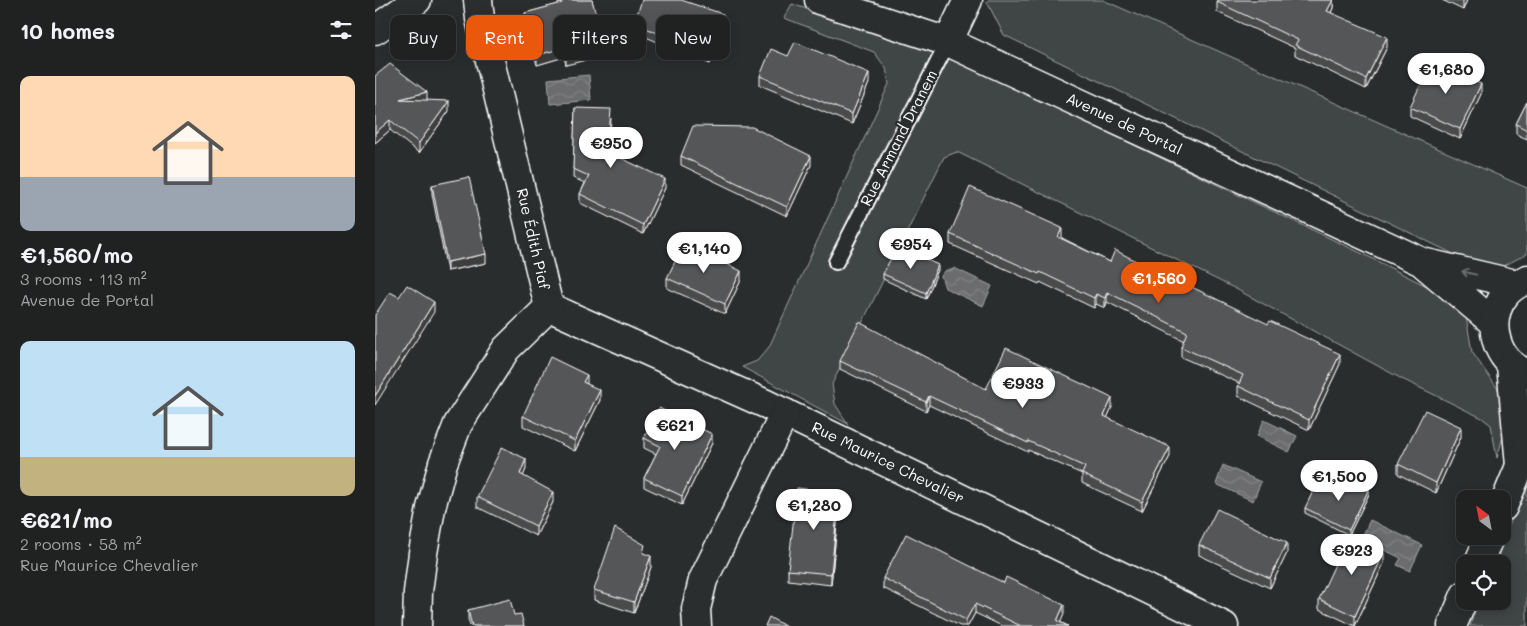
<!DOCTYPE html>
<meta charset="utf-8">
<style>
body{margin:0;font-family:Mali,sans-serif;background:#2d2f2f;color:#f1f3f6;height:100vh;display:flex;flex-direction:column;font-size:19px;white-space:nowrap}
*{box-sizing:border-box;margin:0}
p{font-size:16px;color:#a2a4a5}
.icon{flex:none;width:28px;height:28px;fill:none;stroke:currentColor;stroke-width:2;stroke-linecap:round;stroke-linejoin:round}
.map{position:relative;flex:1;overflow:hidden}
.sheet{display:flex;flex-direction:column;background:#202222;width:375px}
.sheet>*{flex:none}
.hud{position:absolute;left:15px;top:15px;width:475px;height:45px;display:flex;gap:10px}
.needle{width:32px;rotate:328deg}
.tools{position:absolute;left:1081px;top:490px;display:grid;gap:10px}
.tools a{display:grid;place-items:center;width:55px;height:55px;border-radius:10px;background:#202222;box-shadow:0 2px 12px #0003,0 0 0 1px #3d3f40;font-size:25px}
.price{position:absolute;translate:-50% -42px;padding:0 11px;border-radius:18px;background:#fff;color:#222;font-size:16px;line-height:32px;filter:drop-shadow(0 1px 2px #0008)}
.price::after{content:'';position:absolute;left:50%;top:30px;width:15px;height:11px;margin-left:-8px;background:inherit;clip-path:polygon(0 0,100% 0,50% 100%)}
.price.selected{background:#ea580c;color:#fff}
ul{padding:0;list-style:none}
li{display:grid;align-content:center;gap:10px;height:265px;padding:0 20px}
li span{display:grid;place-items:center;height:155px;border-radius:10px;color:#555}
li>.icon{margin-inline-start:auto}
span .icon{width:90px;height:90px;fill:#fffc;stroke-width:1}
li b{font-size:21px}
h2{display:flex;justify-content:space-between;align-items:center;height:60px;padding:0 20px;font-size:21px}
.chip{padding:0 18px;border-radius:10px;background:#202222;box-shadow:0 2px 12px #0003,0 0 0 1px #3d3f40;font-size:18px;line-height:45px}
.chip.selected{background:#ea580c;color:#fff}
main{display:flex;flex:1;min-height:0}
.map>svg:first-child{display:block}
.grass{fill:#414445;stroke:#a0a2a2}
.water{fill:url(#water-waves);stroke:#a6a7a7}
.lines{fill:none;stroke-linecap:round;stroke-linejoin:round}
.service-casing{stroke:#fff;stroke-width:18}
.minor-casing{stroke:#fff;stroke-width:31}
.service{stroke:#2a2d2e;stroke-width:14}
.minor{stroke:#2a2d2e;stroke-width:28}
.wall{fill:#494b4c;stroke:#fff}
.shaded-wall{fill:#3c3d3e;stroke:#fff}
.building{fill:#555758;stroke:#fff}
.oneway{stroke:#6a6c6d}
.labels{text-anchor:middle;stroke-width:4.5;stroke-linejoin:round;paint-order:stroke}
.street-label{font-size:15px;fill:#fff;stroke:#2a2d2e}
</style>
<main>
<section class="sheet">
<h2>10 homes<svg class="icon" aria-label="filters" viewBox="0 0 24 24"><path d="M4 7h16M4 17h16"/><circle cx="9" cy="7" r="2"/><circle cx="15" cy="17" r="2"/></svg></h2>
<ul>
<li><span style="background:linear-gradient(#ffd9b3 65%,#9aa5b1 0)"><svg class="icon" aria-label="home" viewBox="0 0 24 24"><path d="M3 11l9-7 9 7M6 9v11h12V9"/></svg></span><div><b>€1,560/mo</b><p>3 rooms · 113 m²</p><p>Avenue de Portal</p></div></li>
<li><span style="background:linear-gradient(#bfe0f5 75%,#c2b280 0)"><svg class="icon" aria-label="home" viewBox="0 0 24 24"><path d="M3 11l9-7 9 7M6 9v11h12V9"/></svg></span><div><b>€621/mo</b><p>2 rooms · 58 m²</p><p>Rue Maurice Chevalier</p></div></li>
</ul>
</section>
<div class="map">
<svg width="1152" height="626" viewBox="0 0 1152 626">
<defs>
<pattern id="water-waves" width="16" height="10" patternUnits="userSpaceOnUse" patternTransform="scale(1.25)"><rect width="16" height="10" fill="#6a6c6d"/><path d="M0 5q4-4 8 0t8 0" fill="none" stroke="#808283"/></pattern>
</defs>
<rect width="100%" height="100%" fill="#2a2d2e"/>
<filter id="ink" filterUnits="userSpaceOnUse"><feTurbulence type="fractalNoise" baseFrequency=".02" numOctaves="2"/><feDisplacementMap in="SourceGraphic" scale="10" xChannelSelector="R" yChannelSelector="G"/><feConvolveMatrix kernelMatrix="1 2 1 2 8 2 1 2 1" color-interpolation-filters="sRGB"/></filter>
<g filter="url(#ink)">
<g class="grass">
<path d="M613 0H728L1152 188V254L1128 266 1097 263 629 35 612 2Z"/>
<path d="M417 4 582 61 992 256 1089 305 1097 352 1125 392 1132 422 1122 458 1116 425 1107 418 1027 379 861 289 582 152 569 157 457 384 460 404 473 424 367 367 382 361 394 347 514 84 511 68 499 52 409 18Z"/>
<path d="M1152 486V626H1095L1103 601H1128V564H1117Z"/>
</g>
<g class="water">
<path d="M214 75 216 100 175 104 173 79Z"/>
<path d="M579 268 617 286 608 306 570 288 566 276 571 270H577Z"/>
<path d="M889 420 922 436 914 452 882 436Z"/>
<path d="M848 465 886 482 878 501 841 484Z"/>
<path d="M995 520 1047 545 1035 571 1022 565 1026 558 986 539Z"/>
</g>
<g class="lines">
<g class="service-casing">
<path id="service" d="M461 262 573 42"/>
</g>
<g class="minor-casing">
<g id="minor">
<path d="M103 0 105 19 174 307"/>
<path d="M444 0 573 42 1047 262 1141 284"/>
<path d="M0 30 42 0"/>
<path d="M573 42 593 0"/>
<path d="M1050 265 1119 323"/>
<path d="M1152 279C1144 283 1135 288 1130 295 1109 322 1121 362 1152 374"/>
<path d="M174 307 391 404 849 626"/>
<path d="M1136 365 1145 465"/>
<path d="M1128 507 1152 449"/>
<path d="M1103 564 1115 536"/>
<path d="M42 626 43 592 48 553 56 508 68 463 83 424 131 349 174 307"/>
<path d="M322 626 321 609 328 580 410 413"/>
<path d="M1077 626 1090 595"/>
</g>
</g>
<use href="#service" class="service"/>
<use href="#minor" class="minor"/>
</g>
<g class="wall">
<path d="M183 0H217L230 55 191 65 189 57 162 65 150 23V13L184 4Z"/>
<path d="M958 0V8L956 13 1012 47 991 89 920 55V48L842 12V2Z"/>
<path d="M1067 0H1092L1088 10Z"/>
<path d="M259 23H348L335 64 259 32Z"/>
<path d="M413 56 494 83 477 124 385 85V76Z"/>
<path d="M0 76 74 111 44 153 15 130 0 143Z"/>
<path d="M1106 94 1085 139 1035 116V107Z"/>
<path d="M1152 102V139L1141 134V124Z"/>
<path d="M200 108 236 118 234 152 290 188 268 234 205 203V194L210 183 198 178Z"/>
<path d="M306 156 436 165 412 216 306 165Z"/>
<path d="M57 185 111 263 72 271 57 194Z"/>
<path d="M575 234 687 238 735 262 795 279 965 364 934 430 863 396V386L864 383 806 357V347L809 341 732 302 730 308 721 304 719 308 665 282 664 284 575 244Z"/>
<path d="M563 270 551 299 508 279V274Z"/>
<path d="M292 278 366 280 350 314 292 288Z"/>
<path d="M465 361 611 389 737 407 732 418 795 456 767 511 707 483V474L653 450V452L554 405 551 411 465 369Z"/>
<path d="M212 384 225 400 200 451 148 426V416Z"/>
<path d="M1086 437 1061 493 1023 474V464Z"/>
<path d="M269 438 337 443 307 505 269 487V478L281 454 269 448Z"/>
<path d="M151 469 148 476 178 502 161 536 102 507V497Z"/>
<path d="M960 494H994L974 535 930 513V508Z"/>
<path d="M464 503 456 585 413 580V570Z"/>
<path d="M824 545 912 553 895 588 824 555Z"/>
<path d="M270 554 276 567 259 613 219 600V590Z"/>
<path d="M1009 563 980 626 944 609V599Z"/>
<path d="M508 578 689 614 685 622 693 626H627L600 613 593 626H585L508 588Z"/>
<path d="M93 610 139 615 149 626H95L93 619Z"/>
</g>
<g class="shaded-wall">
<path d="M958 0V8L952 21V11Z"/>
<path d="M1088 0H1092L1088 10Z"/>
<path d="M348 14V23L335 64V55Z"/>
<path d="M1012 37V47L991 89V79Z"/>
<path d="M230 46V55L191 65V56Z"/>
<path d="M189 48V57L162 65V55Z"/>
<path d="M494 73V83L477 124V114Z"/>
<path d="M1106 84V94L1085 139V129Z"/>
<path d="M52 92V102L25 99Z"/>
<path d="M74 101V111L44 153V143Z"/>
<path d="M15 120V130L0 143V133Z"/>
<path d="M436 156V165L412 216V207Z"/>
<path d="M290 179V188L268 234V225Z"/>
<path d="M687 228V238L683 247V237Z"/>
<path d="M111 254V263L72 271V262Z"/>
<path d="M563 265V270L551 299V293Z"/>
<path d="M366 271V280L350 314V304Z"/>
<path d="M732 292V302L730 308V298Z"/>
<path d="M721 294V304L719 308V298Z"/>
<path d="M59 302V312L0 405V396Z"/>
<path d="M965 354V364L934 430V420Z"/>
<path d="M212 375V384L208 382Z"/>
<path d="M225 390V400L200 451V441Z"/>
<path d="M554 396V405L551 411V402Z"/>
<path d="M737 398V407L729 425V416Z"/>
<path d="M1086 427V437L1061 493V483Z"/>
<path d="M337 434V443L307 505V496Z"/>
<path d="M795 447V456L767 511V502Z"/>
<path d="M151 459V469L145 484V474Z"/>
<path d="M994 489V494L974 535V530Z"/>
<path d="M178 492V502L161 536V526Z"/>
<path d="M464 493V503L456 585V574Z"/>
<path d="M912 543V553L895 588V578Z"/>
<path d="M1009 553V563L980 626V616Z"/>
<path d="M276 556V567L259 613V602Z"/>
<path d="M600 604V613L593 626H591V620Z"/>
<path d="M689 605V614L684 626 682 621Z"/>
</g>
<g class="building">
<path d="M186 0H217L230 46 191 56 189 48 162 55 150 13 187 3Z"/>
<path d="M267 0H306L348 14 335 55 259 23Z"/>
<path d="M843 0H958L952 11 1012 37 991 79 920 45 923 40 842 2Z"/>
<path d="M420 42 494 73 477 114 385 76 396 49 413 56Z"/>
<path d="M1057 60 1106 84 1085 129 1035 107Z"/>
<path d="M15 64 52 92 25 99 74 101 44 143 15 120 0 133V76Z"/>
<path d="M1152 102V130L1141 124Z"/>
<path d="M200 108 236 109 233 152 290 179 268 225 205 194 214 176 198 169Z"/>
<path d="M318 126 377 127 436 156 412 207 306 156Z"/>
<path d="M94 177 111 254 72 262 57 185Z"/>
<path d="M595 187 687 228 683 237 735 262 740 250 795 279 796 277 893 324 895 321 965 354 934 420 863 386 868 375 806 347 812 332 732 292 730 298 721 294 719 298 665 272 664 274 575 234Z"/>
<path d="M309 243 366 271 350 304 292 278Z"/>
<path d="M522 246 563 265 551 293 508 274Z"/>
<path d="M32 285 59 302 0 396V315L15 292 24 297Z"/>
<path d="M484 322 611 389 631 348 737 398 729 416 795 447 767 502 707 474 710 467 653 441V443L554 396 551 402 465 361Z"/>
<path d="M175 357 212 375 208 382 225 390 200 441 148 416Z"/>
<path d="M284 408 337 434 307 496 269 478 285 446 269 438Z"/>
<path d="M1050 410 1086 427 1061 483 1023 464Z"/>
<path d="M127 447 151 459 145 474 178 492 161 526 102 497Z"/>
<path d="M969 476 994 489 974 530 930 508 941 485 960 494Z"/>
<path d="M422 488 464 493 456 574 413 570Z"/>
<path d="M842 509 912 543 895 578 824 545Z"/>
<path d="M240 528 270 545 268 553 276 556 259 602 219 590Z"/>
<path d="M531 534 629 583 631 577 689 605 682 621 693 626H646L600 604 591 620 508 578Z"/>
<path d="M973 536 1009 553 980 616 944 599Z"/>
<path d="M135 599 139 615 146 614 149 626H97L93 610Z"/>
<path d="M394 617 410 626H390Z"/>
</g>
<defs><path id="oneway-shaft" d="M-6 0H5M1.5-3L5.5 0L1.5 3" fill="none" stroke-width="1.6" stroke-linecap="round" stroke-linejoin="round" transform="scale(1.25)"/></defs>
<use class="oneway" href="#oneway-shaft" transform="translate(1094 273) rotate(-167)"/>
</g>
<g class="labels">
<g class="street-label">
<text transform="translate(749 124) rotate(25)" y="5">Avenue de Portal</text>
<text transform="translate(524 138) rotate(-63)" y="5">Rue Armand Dranem</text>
<text transform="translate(158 239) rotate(77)" y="5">Rue Édith Piaf</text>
<text transform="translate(513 463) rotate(26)" y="5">Rue Maurice Chevalier</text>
</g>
</g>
</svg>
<div class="tools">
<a><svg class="needle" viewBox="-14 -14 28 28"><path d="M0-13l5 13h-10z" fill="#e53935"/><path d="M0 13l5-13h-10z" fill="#a2a4a5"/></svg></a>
<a><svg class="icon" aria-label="locate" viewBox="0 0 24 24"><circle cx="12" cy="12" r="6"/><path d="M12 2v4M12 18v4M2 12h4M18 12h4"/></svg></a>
</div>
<b class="price" style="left:1071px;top:95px">€1,680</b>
<b class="price" style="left:236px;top:169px">€950</b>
<b class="price" style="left:536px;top:270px">€954</b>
<b class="price" style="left:329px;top:274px">€1,140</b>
<b class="price selected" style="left:784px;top:304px">€1,560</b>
<b class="price" style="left:648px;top:409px">€933</b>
<b class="price" style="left:300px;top:451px">€621</b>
<b class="price" style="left:964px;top:502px">€1,500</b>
<b class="price" style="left:439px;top:531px">€1,280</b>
<b class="price" style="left:977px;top:576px">€923</b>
<div class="hud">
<a class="chip">Buy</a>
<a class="chip selected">Rent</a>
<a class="chip">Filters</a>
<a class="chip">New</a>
</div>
</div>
</main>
